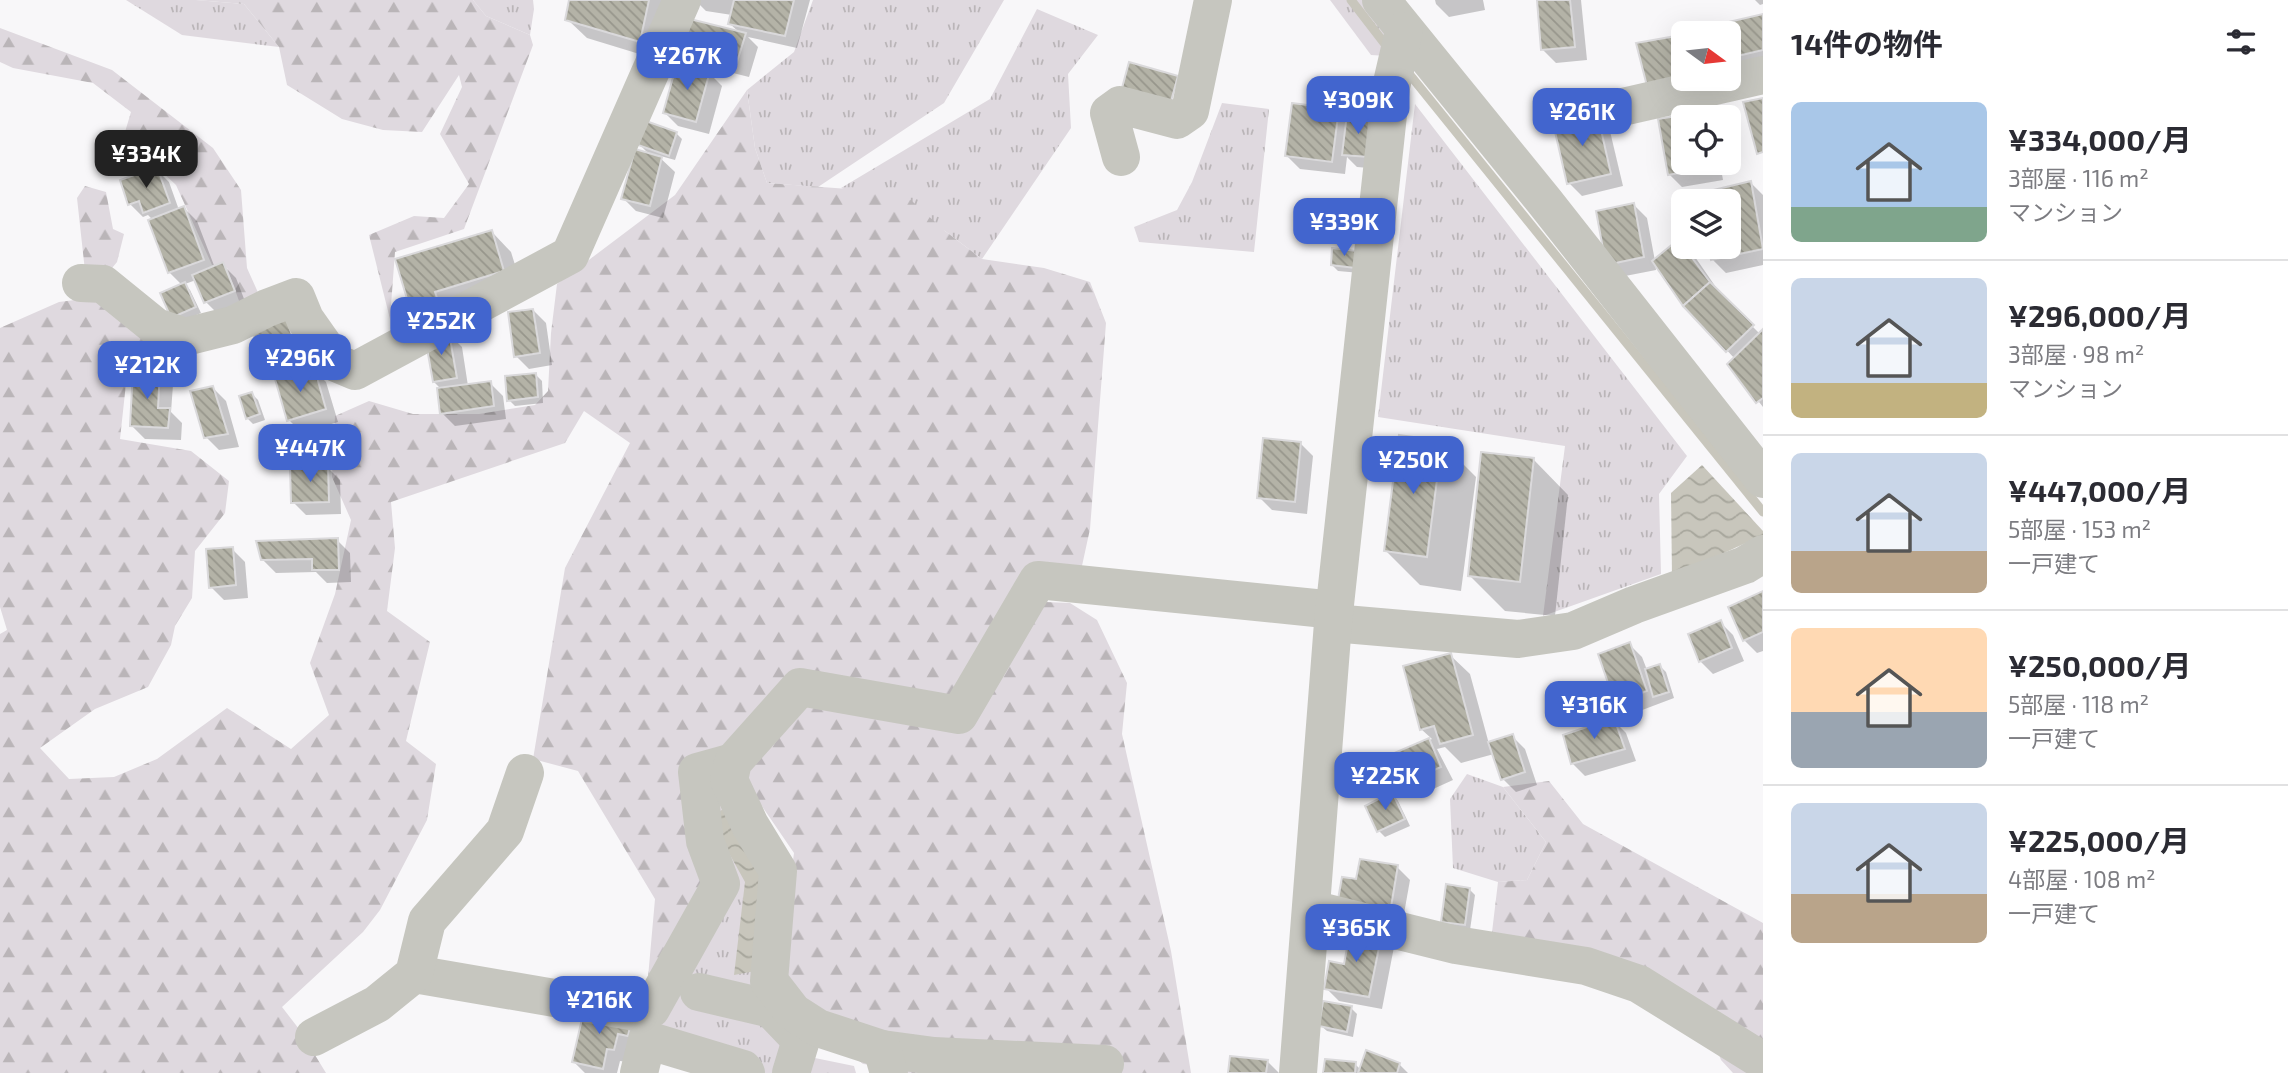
<!DOCTYPE html>
<html lang="ja">
<meta charset="utf-8">
<style>
body{margin:0;font-family:"Exo 2","Noto Sans JP",sans-serif;background:#f2f2f3;color:#2b2b33;height:100vh;display:flex;flex-direction:column;font-size:26px;white-space:nowrap}
*{box-sizing:border-box;margin:0}
p{font-size:23px;color:#7c7c81}
.icon{flex:none;width:38px;height:38px;fill:none;stroke:currentColor;stroke-width:2;stroke-linecap:round;stroke-linejoin:round}
.map{position:relative;flex:1;overflow:hidden}
.details{display:flex;flex-direction:column;background:#fff;width:525px}
.details>*{flex:none}
.needle{width:46px;rotate:105deg}
.tools{position:absolute;left:1671px;top:21px;display:grid;gap:14px}
.tools a{display:grid;place-items:center;width:70px;height:70px;border-radius:10px;background:#fff;box-shadow:0 7px 28px #0002;font-size:35px}
.price{position:absolute;translate:-50% -60px;padding:0 16px;border-radius:14px;background:#4265ce;color:#fff;font-size:23px;line-height:46px;filter:drop-shadow(0 2px 4px #0008)}
.price::after{content:'';position:absolute;left:50%;top:42px;width:21px;height:16px;margin-left:-10px;background:inherit;clip-path:polygon(0 0,100% 0,50% 100%)}
.price.on{background:#222;color:#fff}
ul{padding:0;list-style:none}
li{display:flex;align-items:center;gap:21px;height:175px;padding:0 28px}
li+li{border-top:2px solid #e1e1e2}
li span{display:grid;place-items:center;flex:none;width:196px;height:140px;border-radius:10px;color:#555}
li>.icon{margin-inline-start:auto}
span .icon{width:84px;height:84px;fill:#fffc;stroke-width:1}
li b{font-size:30px}
h2{display:flex;justify-content:space-between;align-items:center;height:84px;padding:0 28px;font-size:30px}
main{display:flex;flex:1;min-height:0}
.map>svg:first-child{display:block}
.grass{fill:url(#grass-tufts)}
.forest{fill:url(#forest-firs)}
.water{fill:url(#water-waves)}
.shadow{fill:#0003;fill-rule:evenodd}
.lines{fill:none;stroke-linecap:round;stroke-linejoin:round}
.stream{stroke:#c8c6bc;stroke-width:9}
.building{fill:url(#building-back-hatch);stroke:#dad9db;stroke-width:2}
.minor{stroke:#c6c6bf;stroke-width:38}
</style>
<main>
<div class="map">
<svg width="1763" height="1073" viewBox="0 0 1763 1073">
<defs>
<pattern id="grass-tufts" width="24" height="20" patternUnits="userSpaceOnUse" patternTransform="scale(1.75)"><rect width="24" height="20" fill="#dfd9df"/><path d="M3 7l-1-3M5 7V3M7 7l1-3M15 17l-1-3M17 17v-4M19 17l1-3" fill="none" stroke="#bab5b8"/></pattern>
<pattern id="forest-firs" width="22" height="20" patternUnits="userSpaceOnUse" patternTransform="scale(1.75)"><rect width="22" height="20" fill="#dfd9df"/><path d="M5 1l3.5 6h-7zM16 11l3.5 6h-7z" fill="#bab5b8"/></pattern>
<pattern id="water-waves" width="16" height="10" patternUnits="userSpaceOnUse" patternTransform="scale(1.75)"><rect width="16" height="10" fill="#c8c6bc"/><path d="M0 5q4-4 8 0t8 0" fill="none" stroke="#a7a69c"/></pattern>
<pattern id="building-back-hatch" width="6" height="6" patternUnits="userSpaceOnUse" patternTransform="scale(1.75)"><rect width="6" height="6" fill="#b4b3a7"/><path d="M-1 5l2 2M0 0l6 6M5-1l2 2" fill="none" stroke="#97968c"/></pattern>
</defs>
<rect width="100%" height="100%" fill="#f8f7f9"/>
<g class="grass">
<path d="M126 0H196L244 4 279 47 182 35Z"/>
<path d="M473 0H533L534 9 530 35 486 16Z"/>
<path d="M813 0H1004L944 103 818 187 767 183 755 148 747 90 794 52Z"/>
<path d="M1330 0H1372L1386 27 1387 56 1371 55Z"/>
<path d="M1037 9 1098 35 1068 74 1071 128 982 259 945 231 841 188 990 99Z"/>
<path d="M1222 103 1269 109 1254 252 1139 242 1134 227 1177 210 1192 182Z"/>
<path d="M1415 104 1687 456 1659 494 1661 574 1543 616 1565 446 1378 417Z"/>
<path d="M733 762 810 1057 854 1066 856 1073H762L655 1022 703 775Z"/>
<path d="M1467 774 1503 787 1546 842 1527 880 1498 882 1453 868 1450 799Z"/>
</g>
<g class="forest">
<path d="M196 0H473L486 16 530 35 533 45 464 229 395 252 390 319 369 235 414 216 444 218 469 184 440 134 462 87 459 75 422 132 383 130 342 119 287 85 279 47 244 4Z"/>
<path d="M0 28 112 70 213 148 241 190 247 268 260 297 242 309 227 268 212 265 176 185 157 167 119 152 131 112 93 83 13 68 0 62Z"/>
<path d="M747 90 755 148 767 183 903 193 945 231 982 259 1044 268 1090 282 1106 323 1090 529 1080 575 1027 569 961 707 795 678 693 773 718 878 645 1011 655 899 578 771 533 759 565 568 630 443 584 411 565 443 391 502 395 548 387 611 430 642 406 741 436 764 427 820 380 910 363 932 282 1007 299 1029 326 1073H0V634L7 630 0 607V328L59 302 98 297 176 351 161 366 128 365 120 439 191 451 229 481 225 513 195 551 192 598 175 626 171 645 148 687 95 709 40 748 69 779 114 777 157 759 227 708 291 749 329 715 310 663 335 594 351 520 332 477 335 416 369 401 413 414H479L535 405 548 391 551 333 557 284 675 195Z"/>
<path d="M85 186 106 192 113 229 124 234 117 262 103 279 85 271 77 198Z"/>
<path d="M1045 602 1070 603 1097 620 1127 683 1122 734 1171 951 1191 1073H889L888 1067 863 1064 776 991 794 853 738 771 810 699 967 731Z"/>
<path d="M1549 781 1583 824 1763 923V1073H1733L1721 1060 1706 1022 1490 949 1498 882 1527 880 1546 842 1503 787Z"/>
</g>
<g class="water">
<path d="M1702 465 1763 531V535L1672 577 1671 493Z"/>
<path d="M733 804 769 876 761 970 734 975 745 882 709 817Z"/>
</g>
<g class="shadow">
<path d="M571 0H687L659 60 587 38 567 19Z"/>
<path d="M695 0H810L797 48 748 37 758 47 749 77 689 62 676 49 740 33 730 24 732 15 706 11Z"/>
<path d="M1435 0H1483L1485 10 1449 17 1436 4Z"/>
<path d="M1538 0H1581L1587 60 1556 63 1543 50Z"/>
<path d="M1755 0H1763V4L1760 5Z"/>
<path d="M1763 16V66L1743 71 1730 58 1729 33H1724L1722 26Z"/>
<path d="M1676 38 1684 46V79L1698 96 1638 44Z"/>
<path d="M709 73 722 86 709 134 678 126 665 113Z"/>
<path d="M1338 110 1348 120 1381 169 1357 167 1347 157 1345 174 1300 169 1287 156Z"/>
<path d="M1700 114 1704 117H1684V163H1720L1723 180 1682 187 1669 174 1660 120Z"/>
<path d="M1555 124 1609 127 1623 186 1582 196 1569 183Z"/>
<path d="M676 133 682 139 675 160 657 155 675 172 663 218 636 211 623 198 651 156 640 145Z"/>
<path d="M156 169 169 182 179 210 184 208 197 221 215 268 223 265 236 278 246 304 219 315 206 302 196 280 185 284 190 290 201 313 178 323 172 317 182 285 169 272 153 220 148 215 143 217 130 204Z"/>
<path d="M1751 183 1763 195V265L1726 273 1713 260 1711 247H1729V201H1704L1703 194Z"/>
<path d="M1634 205 1647 218 1655 261 1680 241 1693 254 1722 296 1760 334 1763 332V407L1729 364 1735 359 1685 305 1655 262 1656 270 1620 277 1607 264Z"/>
<path d="M492 232 511 252 523 290 432 330 412 311Z"/>
<path d="M1334 250 1360 273 1338 271 1332 265Z"/>
<path d="M533 310 546 323 552 365 529 369 516 356Z"/>
<path d="M253 328 298 331 311 370 313 369 326 382 338 422 302 433 289 420 293 375 279 361 276 351 270 353 257 340ZM289 331H292L302 363 299 364Z"/>
<path d="M449 334 462 347 468 386 490 383 503 396 506 419 455 426 442 413V390L434 382Z"/>
<path d="M160 372 173 385 171 412 182 423 181 440 145 439 132 426Z"/>
<path d="M536 375 542 381 543 403 515 406 509 400Z"/>
<path d="M213 388 226 401 239 447 219 450 206 437Z"/>
<path d="M252 394 258 400 265 420 253 424 247 418Z"/>
<path d="M1441 442 1476 477 1461 591 1420 585 1385 550Z"/>
<path d="M1300 443 1313 456 1307 514 1272 510 1259 497Z"/>
<path d="M1533 459 1568 495 1555 616 1505 611 1470 576Z"/>
<path d="M327 467 340 480 341 514 306 515 293 502Z"/>
<path d="M337 540 350 553 351 582 327 583 316 572 276 573 263 560Z"/>
<path d="M232 549 245 562 248 598 224 600 211 587Z"/>
<path d="M1763 593V651L1757 653 1744 640Z"/>
<path d="M1720 622 1733 635 1744 661 1713 674 1700 661Z"/>
<path d="M1629 644 1642 657 1647 670 1660 666 1666 672 1674 698 1629 715 1616 702Z"/>
<path d="M1450 655 1470 674 1489 744 1512 736 1525 749 1537 785 1516 792 1503 779 1494 754 1461 763 1445 747 1437 749 1453 780 1420 795 1407 782 1395 755 1432 739 1421 729Z"/>
<path d="M1613 720 1626 733 1636 761 1585 776 1572 763Z"/>
<path d="M1381 758 1387 764 1396 783 1364 797 1358 791Z"/>
<path d="M1392 794 1398 801 1410 826 1385 837 1379 831 1367 806Z"/>
<path d="M1397 867 1410 880 1402 925 1358 881Z"/>
<path d="M1469 889 1475 895 1470 930 1449 928 1442 921Z"/>
<path d="M1352 929 1394 947 1382 1009 1339 1001 1326 988 1346 966Z"/>
<path d="M586 1008 644 1031 627 1062 620 1061 617 1073H585L573 1061Z"/>
<path d="M1351 1008 1357 1014 1353 1037 1327 1031 1320 1025Z"/>
<path d="M1267 1061 1279 1073H1230Z"/>
<path d="M1355 1064 1361 1070 1399 1064 1408 1073H1325Z"/>
</g>
<g class="lines">
<g class="stream">
<path d="M1351 0 1388 48"/>
<path d="M1406 70 1763 512"/>
</g>
</g>
<g class="building">
<path d="M569 0H649L640 42 565 20Z"/>
<path d="M734 0H794L785 36 728 24Z"/>
<path d="M1537 0H1570L1575 47 1541 50Z"/>
<path d="M1763 14V50L1729 58V33H1722L1720 24Z"/>
<path d="M682 17 746 33 736 65 674 50Z"/>
<path d="M1676 36 1684 79 1647 86 1636 43Z"/>
<path d="M1129 62 1178 76 1171 101 1122 88Z"/>
<path d="M677 63 710 71 696 122 663 113Z"/>
<path d="M1763 98V152L1757 154 1743 102Z"/>
<path d="M1292 103 1339 109 1332 162 1285 156Z"/>
<path d="M1597 112 1611 174 1567 184 1553 123Z"/>
<path d="M1701 112 1702 117H1684V163H1710L1711 167 1668 175 1658 119Z"/>
<path d="M1347 114 1373 116 1369 157 1342 155Z"/>
<path d="M646 121 677 132 669 156 638 145Z"/>
<path d="M635 149 662 157 650 206 621 199Z"/>
<path d="M157 167 170 203 143 213 139 201 128 205 120 180Z"/>
<path d="M1751 181 1763 249 1711 260 1709 247H1729V201H1703L1701 193Z"/>
<path d="M1634 203 1644 257 1606 265 1596 211Z"/>
<path d="M184 206 204 260 168 273 148 220Z"/>
<path d="M492 230 504 271 435 292 439 304 411 312 395 259Z"/>
<path d="M1680 238 1684 247 1710 282 1683 306 1652 261Z"/>
<path d="M1332 248 1357 251 1355 268 1331 265Z"/>
<path d="M223 262 235 291 204 303 192 275Z"/>
<path d="M185 282 196 307 171 318 160 293Z"/>
<path d="M1710 282 1754 325 1726 352 1683 306Z"/>
<path d="M533 309 540 353 514 357 508 312Z"/>
<path d="M286 316 298 355 277 362 269 336 255 341 251 327Z"/>
<path d="M1763 329V398L1756 403 1727 364Z"/>
<path d="M449 333 457 378 433 382 425 337Z"/>
<path d="M314 367 326 409 287 421 275 379Z"/>
<path d="M133 369 160 370 158 408H170L168 428 130 426Z"/>
<path d="M536 373 538 397 507 401 505 376Z"/>
<path d="M491 381 494 406 440 414 437 388Z"/>
<path d="M213 386 228 434 204 438 190 391Z"/>
<path d="M252 392 260 414 246 419 239 396Z"/>
<path d="M1399 435 1442 441 1427 557 1384 551Z"/>
<path d="M1263 438 1301 442 1295 502 1257 498Z"/>
<path d="M1481 452 1534 458 1520 582 1468 576Z"/>
<path d="M328 465 329 502 291 503 290 467Z"/>
<path d="M338 538 339 570H312V559L261 560 256 541Z"/>
<path d="M233 547 236 585 209 588 206 549Z"/>
<path d="M1763 591V632L1743 641 1728 607Z"/>
<path d="M1721 620 1732 648 1699 662 1688 634Z"/>
<path d="M1630 642 1647 691 1615 703 1598 654Z"/>
<path d="M1451 653 1473 735 1440 744 1434 726 1420 730 1403 666Z"/>
<path d="M1660 664 1669 692 1653 697 1645 669Z"/>
<path d="M1614 718 1625 749 1571 764 1563 735Z"/>
<path d="M1513 734 1525 772 1501 780 1488 742Z"/>
<path d="M1429 738 1441 767 1405 783 1392 754Z"/>
<path d="M1381 756 1391 777 1357 792 1348 771Z"/>
<path d="M1392 792 1405 819 1377 832 1365 806Z"/>
<path d="M1360 859 1398 865 1390 913 1337 905 1342 877 1356 879Z"/>
<path d="M1446 884 1470 888 1465 925 1441 922Z"/>
<path d="M1351 927 1382 933 1369 997 1324 989 1329 961 1344 964Z"/>
<path d="M1323 1001 1352 1006 1347 1032 1319 1026Z"/>
<path d="M585 1006 632 1017 628 1036 618 1034 614 1050 607 1049 603 1069 572 1062Z"/>
<path d="M1366 1050 1400 1063 1397 1073H1358Z"/>
<path d="M1230 1056 1268 1060 1266 1073H1228Z"/>
<path d="M1325 1059 1356 1062 1355 1073H1323Z"/>
</g>
<g class="lines">
<g class="minor">
<path d="M1381 0 1545 202 1763 479"/>
<path d="M1605 111 1763 75"/>
<path d="M1121 157 1109 113 1120 105 1177 120 1190 111 1213 0"/>
<path d="M81 283 103 284 156 327 185 337 233 325 267 308 296 297 305 319 336 363 355 371 570 255 682 0"/>
<path d="M1333 623 1518 639 1573 631 1634 605 1745 565 1763 554"/>
<path d="M1311 909 1456 945 1586 966 1639 984 1763 1061"/>
<path d="M414 974 636 1012 651 1009 721 884 705 841 697 772 733 762"/>
<path d="M699 992 771 1009 796 1035"/>
<path d="M314 1037 377 1004 414 974 427 921 505 831 525 773"/>
<path d="M882 1049 934 1056 1105 1064"/>
<path d="M639 1073 647 1040 743 1069 746 1073"/>
<path d="M791 1073 801 1040"/>
<path d="M889 1073 882 1049 818 1028 793 1012 769 981 778 871 750 825 729 780 733 762 800 687 959 715 1038 580 1335 610"/>
<path d="M1298 1073 1333 623 1391 87 1404 31"/>
</g>
</g>
</svg>
<div class="tools">
<a><svg class="needle" viewBox="-14 -14 28 28"><path d="M0-13l5 13h-10z" fill="#e53935"/><path d="M0 13l5-13h-10z" fill="#7c7c81"/></svg></a>
<a><svg class="icon" aria-label="locate" viewBox="0 0 24 24"><circle cx="12" cy="12" r="6"/><path d="M12 2v4M12 18v4M2 12h4M18 12h4"/></svg></a>
<a><svg class="icon" aria-label="layers" viewBox="0 0 24 24"><path d="M12 4l9 5-9 5-9-5zM3 14l9 5 9-5"/></svg></a>
</div>
<b class="price" style="left:687px;top:92px">¥267K</b>
<b class="price" style="left:1358px;top:136px">¥309K</b>
<b class="price" style="left:1582px;top:148px">¥261K</b>
<b class="price on" style="left:146px;top:190px">¥334K</b>
<b class="price" style="left:1344px;top:258px">¥339K</b>
<b class="price" style="left:441px;top:357px">¥252K</b>
<b class="price" style="left:300px;top:394px">¥296K</b>
<b class="price" style="left:147px;top:401px">¥212K</b>
<b class="price" style="left:310px;top:484px">¥447K</b>
<b class="price" style="left:1413px;top:496px">¥250K</b>
<b class="price" style="left:1594px;top:741px">¥316K</b>
<b class="price" style="left:1385px;top:812px">¥225K</b>
<b class="price" style="left:1356px;top:964px">¥365K</b>
<b class="price" style="left:599px;top:1036px">¥216K</b>
</div>
<section class="details">
<h2>14件の物件<svg class="icon" aria-label="filters" viewBox="0 0 24 24"><path d="M4 7h16M4 17h16"/><circle cx="9" cy="7" r="2"/><circle cx="15" cy="17" r="2"/></svg></h2>
<ul>
<li><span style="background:linear-gradient(#a9c7e8 75%,#7fa58c 0)"><svg class="icon" aria-label="home" viewBox="0 0 24 24"><path d="M3 11l9-7 9 7M6 9v11h12V9"/></svg></span><div><b>¥334,000/月</b><p>3部屋 · 116 m²</p><p>マンション</p></div></li>
<li><span style="background:linear-gradient(#c9d6e8 75%,#c2b280 0)"><svg class="icon" aria-label="home" viewBox="0 0 24 24"><path d="M3 11l9-7 9 7M6 9v11h12V9"/></svg></span><div><b>¥296,000/月</b><p>3部屋 · 98 m²</p><p>マンション</p></div></li>
<li><span style="background:linear-gradient(#c9d6e8 70%,#b9a48a 0)"><svg class="icon" aria-label="home" viewBox="0 0 24 24"><path d="M3 11l9-7 9 7M6 9v11h12V9"/></svg></span><div><b>¥447,000/月</b><p>5部屋 · 153 m²</p><p>一戸建て</p></div></li>
<li><span style="background:linear-gradient(#ffd9b3 60%,#9aa5b1 0)"><svg class="icon" aria-label="home" viewBox="0 0 24 24"><path d="M3 11l9-7 9 7M6 9v11h12V9"/></svg></span><div><b>¥250,000/月</b><p>5部屋 · 118 m²</p><p>一戸建て</p></div></li>
<li><span style="background:linear-gradient(#c9d6e8 65%,#b9a48a 0)"><svg class="icon" aria-label="home" viewBox="0 0 24 24"><path d="M3 11l9-7 9 7M6 9v11h12V9"/></svg></span><div><b>¥225,000/月</b><p>4部屋 · 108 m²</p><p>一戸建て</p></div></li>
</ul>
</section>
</main>
